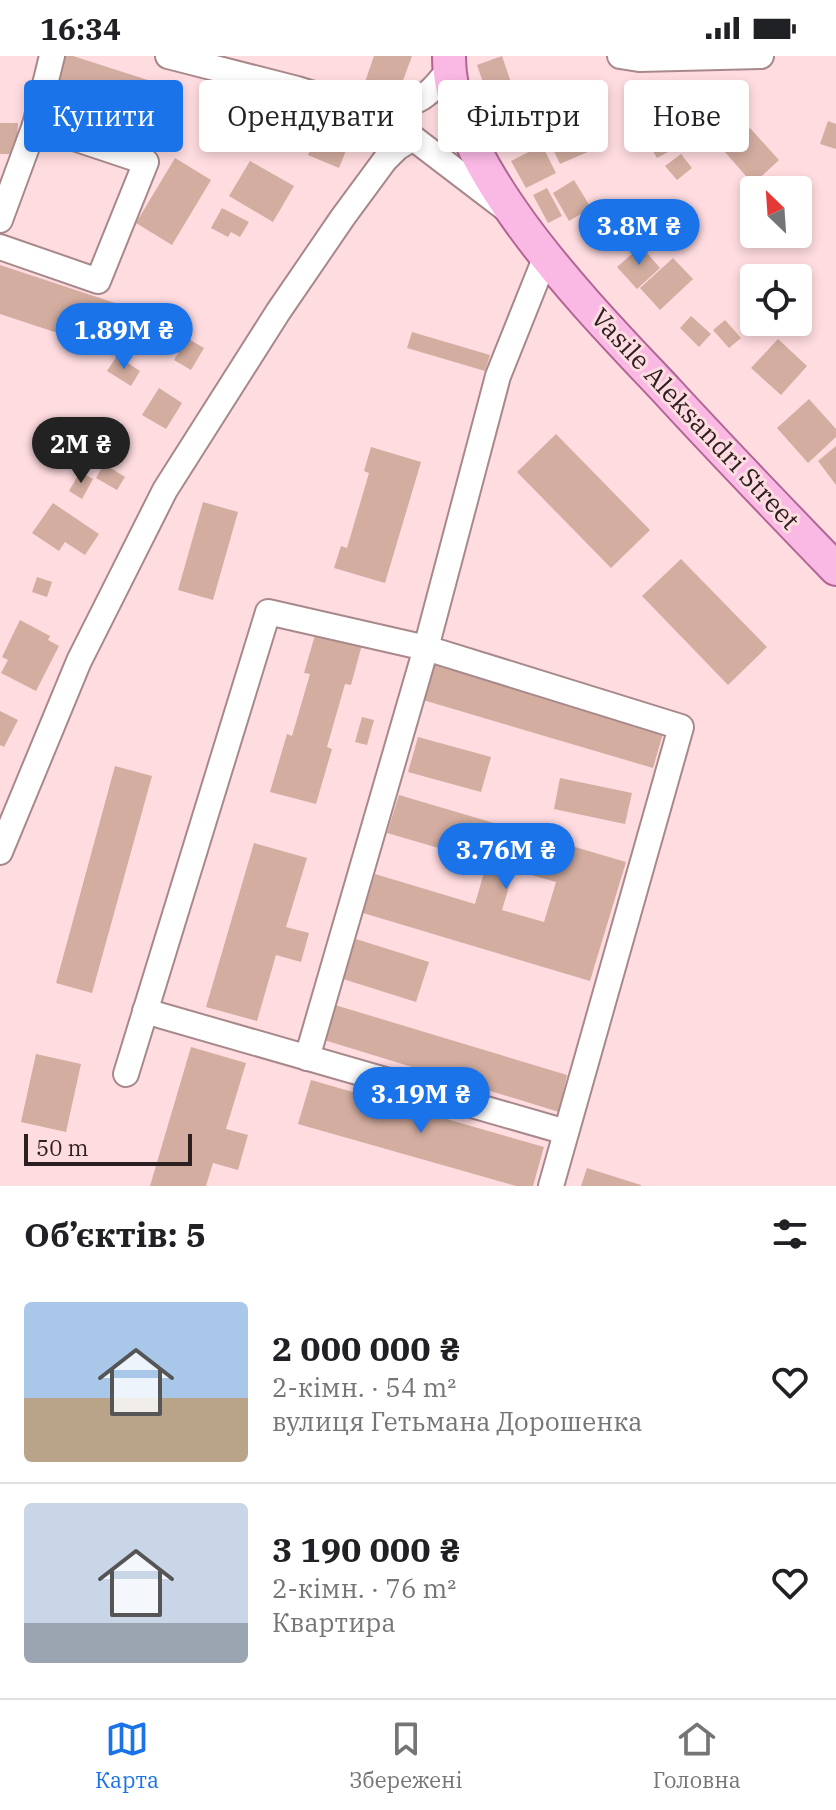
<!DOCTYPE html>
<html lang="uk">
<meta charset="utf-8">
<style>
body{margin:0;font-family:"IBM Plex Serif",serif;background:#f6f6f6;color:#202124;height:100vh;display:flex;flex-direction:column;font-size:30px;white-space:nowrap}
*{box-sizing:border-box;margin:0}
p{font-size:26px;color:#757577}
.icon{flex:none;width:44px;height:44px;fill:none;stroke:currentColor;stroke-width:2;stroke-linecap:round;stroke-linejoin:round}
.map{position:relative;height:1130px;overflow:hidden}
.drawer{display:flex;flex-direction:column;background:#fff;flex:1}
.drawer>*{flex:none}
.guide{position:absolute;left:24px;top:24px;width:788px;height:72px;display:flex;gap:16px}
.needle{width:52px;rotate:335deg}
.buttons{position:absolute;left:740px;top:120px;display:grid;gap:16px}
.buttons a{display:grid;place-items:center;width:72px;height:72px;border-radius:8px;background:#fff;box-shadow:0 4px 12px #0003;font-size:40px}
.scale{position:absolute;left:24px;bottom:20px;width:168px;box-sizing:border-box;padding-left:8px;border:4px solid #2c1f21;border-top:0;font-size:22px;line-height:28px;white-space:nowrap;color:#2c1f21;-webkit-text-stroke:6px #ffdce0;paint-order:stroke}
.price{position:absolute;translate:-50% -68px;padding:0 18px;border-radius:28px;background:#1a73e8;color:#fff;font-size:26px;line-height:52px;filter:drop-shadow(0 2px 4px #0008)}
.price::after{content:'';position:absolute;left:50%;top:48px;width:24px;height:18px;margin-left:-12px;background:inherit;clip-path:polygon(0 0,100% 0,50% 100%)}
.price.selected{background:#222;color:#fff}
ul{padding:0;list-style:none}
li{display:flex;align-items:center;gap:24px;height:200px;padding:0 24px}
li+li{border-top:2px solid #e0e0e0}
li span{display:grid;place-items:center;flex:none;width:224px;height:160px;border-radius:8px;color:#555}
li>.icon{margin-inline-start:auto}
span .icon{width:96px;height:96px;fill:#fffc;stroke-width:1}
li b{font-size:34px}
h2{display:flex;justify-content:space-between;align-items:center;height:96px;padding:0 24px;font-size:34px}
.chip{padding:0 28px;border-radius:8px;background:#fff;box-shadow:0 4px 12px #0003;font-size:28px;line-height:72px}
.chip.selected{background:#1a73e8;color:#fff}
.status{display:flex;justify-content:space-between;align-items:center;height:56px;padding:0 40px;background:#fff;direction:ltr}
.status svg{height:22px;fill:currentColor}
.menu{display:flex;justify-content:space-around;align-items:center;height:112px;border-top:2px solid #e0e0e0;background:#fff;font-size:22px;color:#757577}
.menu a{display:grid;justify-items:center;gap:4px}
.menu .selected{color:#1a73e8}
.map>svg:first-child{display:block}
.building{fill:#d3ada0;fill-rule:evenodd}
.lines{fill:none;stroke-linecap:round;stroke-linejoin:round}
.minor-casing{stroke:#a7888b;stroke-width:28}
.major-casing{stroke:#b06595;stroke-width:36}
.minor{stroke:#fff;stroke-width:24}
.major{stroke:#fab9e5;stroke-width:32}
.labels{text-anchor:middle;stroke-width:6;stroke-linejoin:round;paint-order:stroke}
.street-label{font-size:26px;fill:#2c1f21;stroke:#ffdce0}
</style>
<div class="status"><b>16:34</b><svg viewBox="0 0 49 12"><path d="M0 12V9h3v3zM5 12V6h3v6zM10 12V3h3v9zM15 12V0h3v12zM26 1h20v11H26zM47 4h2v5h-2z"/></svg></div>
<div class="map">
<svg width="836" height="1130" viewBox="0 0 836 1130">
<rect width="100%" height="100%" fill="#ffdce0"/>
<g class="building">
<path d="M66 0H73L182 35 168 79 52 42Z"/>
<path d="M374 0H412L398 38 365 26Z"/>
<path d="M502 0 518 47 493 55 477 9Z"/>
<path d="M535 24 540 41 527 44 522 28Z"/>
<path d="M659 55 679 90 657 102 637 67Z"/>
<path d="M731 55 740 68 725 79 716 66Z"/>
<path d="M694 60 702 84 685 89 677 65Z"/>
<path d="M576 64 590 95 560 108 546 78Z"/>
<path d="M828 65 836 68V93L820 88Z"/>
<path d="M0 67H18L16 98H0Z"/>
<path d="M750 72 779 104 753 128 724 95Z"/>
<path d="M319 75 349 87 339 112 308 99Z"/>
<path d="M542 89 556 117 526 132 511 105Z"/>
<path d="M681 98 692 112 677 124 665 110Z"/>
<path d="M175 102 211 124 172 189 136 167Z"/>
<path d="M250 105 294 130 273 166 229 140Z"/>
<path d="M574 124 591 152 569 165 553 137Z"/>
<path d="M547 132 562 160 548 167 533 139Z"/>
<path d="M222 152 249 166 240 181 231 176 228 181 211 172Z"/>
<path d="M641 190 660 212 637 233 617 211Z"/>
<path d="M673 202 693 223 660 254 640 232Z"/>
<path d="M0 209 118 248 103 292 0 258Z"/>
<path d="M691 260 711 278 699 291 680 272Z"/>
<path d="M725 264 741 282 729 292 713 274Z"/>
<path d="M412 276 490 299 485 315 407 292Z"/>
<path d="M187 282 204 292 191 314 174 304Z"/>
<path d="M778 283 807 310 781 339 751 312Z"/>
<path d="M117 300 140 315 131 330 107 315Z"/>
<path d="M159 332 182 347 166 373 142 359Z"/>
<path d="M809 343 836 373V381L808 407 777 372Z"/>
<path d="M556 378 650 474 611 512 517 416Z"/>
<path d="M836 390V429L818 405Z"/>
<path d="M371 391 421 406 385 527 334 512 341 490 347 492 369 417 364 415Z"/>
<path d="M104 408 125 421 117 434 96 422Z"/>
<path d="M80 416 93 423 82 443 69 435Z"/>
<path d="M203 446 238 456 213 544 178 534Z"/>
<path d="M53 447 99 478 85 499 65 486 59 495 32 477Z"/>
<path d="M681 503 767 591 728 629 642 540Z"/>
<path d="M37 521 52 526 47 541 32 536Z"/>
<path d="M20 564 50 580 48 584 59 590 36 635 1 617 8 604 2 601Z"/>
<path d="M317 572 363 585 351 629 345 628 327 691 332 693 316 748 270 736 287 678 292 680 310 618 304 617Z"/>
<path d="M435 607 664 674 653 712 423 644Z"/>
<path d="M0 655 18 664 4 691 0 689Z"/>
<path d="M362 661 374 664 367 689 355 686Z"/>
<path d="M418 681 491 701 481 736 408 716Z"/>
<path d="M115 710 152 720 92 937 56 927Z"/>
<path d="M560 722 632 737 625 768 554 753Z"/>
<path d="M399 739 626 806 590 925 363 857 375 818 475 848 487 806 387 777ZM514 814 556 826 544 866 502 854Z"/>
<path d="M254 787 307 802 286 871 309 877 301 906 276 899 257 965 206 951Z"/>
<path d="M356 883 429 906 416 946 343 923Z"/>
<path d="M335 949 567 1019 559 1056 324 984Z"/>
<path d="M191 991 246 1007 226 1073 248 1079 238 1114 213 1107 206 1130H150Z"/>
<path d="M36 998 81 1008 66 1076 21 1066Z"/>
<path d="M311 1024 544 1091 533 1130H516L298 1068Z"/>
<path d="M587 1112 641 1129V1130H581Z"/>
</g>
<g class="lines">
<g class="minor-casing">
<g id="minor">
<path d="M168 0 297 33 372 56 413 82 506 153"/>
<path d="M620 0 639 3 761 0"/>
<path d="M372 56C413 48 424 48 449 13"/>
<path d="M0 164 35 69 52 0"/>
<path d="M0 191 98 225 146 106 35 69"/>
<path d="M0 796 79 605 165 434 278 256 343 161 385 104 397 92 413 82"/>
<path d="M145 955 566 1076"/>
<path d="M307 1002 426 592 498 320 546 200"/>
<path d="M126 1018 268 556 426 592 681 671 551 1130"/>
</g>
</g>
<g class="major-casing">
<path id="major" d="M449 0C448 112 595 258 668 336 723 396 780 455 836 513"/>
</g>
<use href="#minor" class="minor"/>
<use href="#major" class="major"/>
</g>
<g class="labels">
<g class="street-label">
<text transform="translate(695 363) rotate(47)" y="9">Vasile Aleksandri Street</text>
</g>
</g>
</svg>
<div class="buttons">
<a><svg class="needle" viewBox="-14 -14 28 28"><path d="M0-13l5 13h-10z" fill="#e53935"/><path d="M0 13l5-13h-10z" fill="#757577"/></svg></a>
<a><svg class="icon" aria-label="locate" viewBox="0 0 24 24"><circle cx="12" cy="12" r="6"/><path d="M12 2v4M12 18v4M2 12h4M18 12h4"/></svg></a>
</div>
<div class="scale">50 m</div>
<b class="price" style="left:639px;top:211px">3.8M ₴</b>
<b class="price" style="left:124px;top:315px">1.89M ₴</b>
<b class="price selected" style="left:81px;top:429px">2M ₴</b>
<b class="price" style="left:506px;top:835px">3.76M ₴</b>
<b class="price" style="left:421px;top:1079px">3.19M ₴</b>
<div class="guide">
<a class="chip selected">Купити</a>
<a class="chip">Орендувати</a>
<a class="chip">Фільтри</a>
<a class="chip">Нове</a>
</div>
</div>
<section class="drawer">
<h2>Об’єктів: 5<svg class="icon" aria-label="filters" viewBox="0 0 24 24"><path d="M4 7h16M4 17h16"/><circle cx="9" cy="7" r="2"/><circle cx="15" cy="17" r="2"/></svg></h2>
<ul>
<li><span style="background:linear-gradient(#a9c7e8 60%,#b9a48a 0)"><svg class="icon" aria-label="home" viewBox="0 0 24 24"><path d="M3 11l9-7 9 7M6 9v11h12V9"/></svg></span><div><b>2 000 000 ₴</b><p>2-кімн. · 54 m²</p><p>вулиця Гетьмана Дорошенка</p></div><svg class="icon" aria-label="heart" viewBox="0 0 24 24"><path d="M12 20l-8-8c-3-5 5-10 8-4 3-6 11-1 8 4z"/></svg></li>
<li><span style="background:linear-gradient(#c9d6e8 75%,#9aa5b1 0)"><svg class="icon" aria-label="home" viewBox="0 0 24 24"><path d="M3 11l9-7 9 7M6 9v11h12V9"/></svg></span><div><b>3 190 000 ₴</b><p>2-кімн. · 76 m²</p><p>Квартира</p></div><svg class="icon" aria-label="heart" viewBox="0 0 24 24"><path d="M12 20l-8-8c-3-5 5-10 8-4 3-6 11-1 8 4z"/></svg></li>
</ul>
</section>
<nav class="menu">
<a class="selected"><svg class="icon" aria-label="map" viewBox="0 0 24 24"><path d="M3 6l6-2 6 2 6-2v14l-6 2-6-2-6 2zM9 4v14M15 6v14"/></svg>Карта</a>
<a><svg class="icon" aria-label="saved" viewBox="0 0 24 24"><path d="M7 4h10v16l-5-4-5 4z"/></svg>Збережені</a>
<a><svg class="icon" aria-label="home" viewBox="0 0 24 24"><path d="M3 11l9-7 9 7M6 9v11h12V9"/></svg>Головна</a>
</nav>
